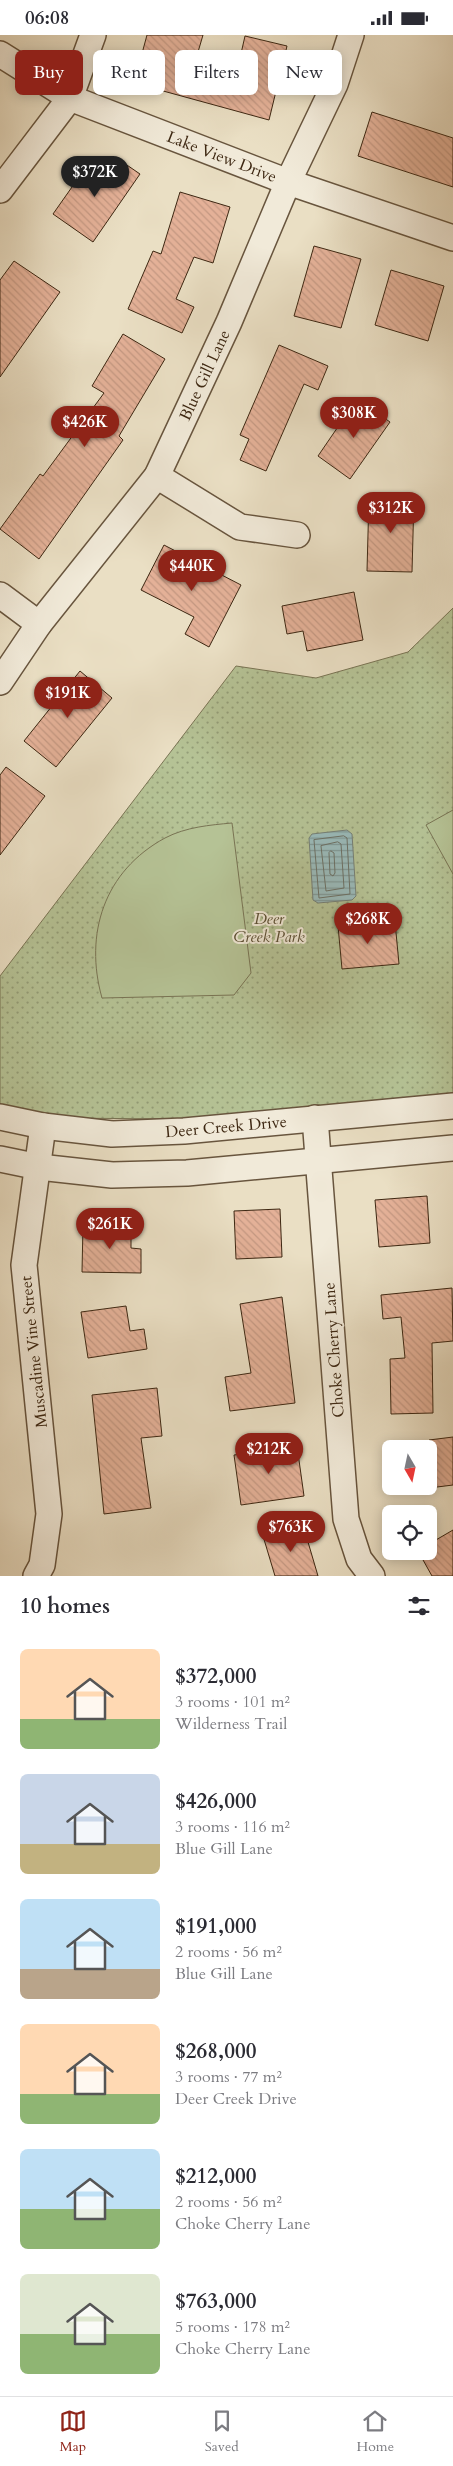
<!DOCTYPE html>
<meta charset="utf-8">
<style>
body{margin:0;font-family:Cardo,serif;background:#f7f7f7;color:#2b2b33;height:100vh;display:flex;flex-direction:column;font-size:19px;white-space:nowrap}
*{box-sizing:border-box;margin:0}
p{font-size:16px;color:#7c7c81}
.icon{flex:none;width:28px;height:28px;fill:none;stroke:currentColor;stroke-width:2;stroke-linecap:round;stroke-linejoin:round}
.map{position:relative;height:1541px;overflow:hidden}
.drawer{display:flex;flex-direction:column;background:#fff;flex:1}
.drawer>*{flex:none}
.top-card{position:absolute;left:15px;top:15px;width:424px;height:45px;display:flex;gap:10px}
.needle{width:32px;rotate:171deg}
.tools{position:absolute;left:382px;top:1405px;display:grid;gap:10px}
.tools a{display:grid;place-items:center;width:55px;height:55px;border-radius:8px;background:#fff;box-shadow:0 2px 12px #0003;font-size:25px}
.price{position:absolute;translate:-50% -42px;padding:0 11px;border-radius:18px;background:#8f2418;color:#fff;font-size:16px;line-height:32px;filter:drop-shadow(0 1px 2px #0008)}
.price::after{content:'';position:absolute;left:50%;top:30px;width:15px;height:11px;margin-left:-8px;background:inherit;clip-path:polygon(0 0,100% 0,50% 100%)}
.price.current{background:#222;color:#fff}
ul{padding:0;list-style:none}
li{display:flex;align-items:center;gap:15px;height:125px;padding:0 20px}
li span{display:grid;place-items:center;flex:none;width:140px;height:100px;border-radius:8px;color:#555}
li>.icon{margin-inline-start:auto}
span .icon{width:60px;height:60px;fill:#fffc;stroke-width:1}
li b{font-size:21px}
h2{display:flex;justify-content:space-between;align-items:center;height:60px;padding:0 20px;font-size:21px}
.pill{padding:0 18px;border-radius:8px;background:#fff;box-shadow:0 2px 12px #0003;font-size:18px;line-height:45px}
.pill.current{background:#8f2418;color:#fff}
.status{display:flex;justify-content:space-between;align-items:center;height:35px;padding:0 25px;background:#fff;direction:ltr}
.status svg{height:14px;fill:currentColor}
.tabs{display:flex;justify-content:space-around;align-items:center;height:70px;border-top:1px solid #e1e1e2;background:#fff;font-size:14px;color:#7c7c81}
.tabs a{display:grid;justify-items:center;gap:2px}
.tabs .current{color:#8f2418}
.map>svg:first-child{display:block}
.grass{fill:url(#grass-dots);stroke:#797454}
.pitch{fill:#b5c295;stroke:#797454}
.water{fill:url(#water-rules);stroke:#758077}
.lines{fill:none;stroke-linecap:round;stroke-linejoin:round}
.shore{stroke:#6c7166;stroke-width:1}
.building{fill:url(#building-back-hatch);stroke:#3d2712}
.minor-casing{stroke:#68553e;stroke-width:28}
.minor{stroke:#f1ead9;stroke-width:25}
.labels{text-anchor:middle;stroke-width:4;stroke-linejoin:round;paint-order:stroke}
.street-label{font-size:16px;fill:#3d2712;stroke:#f1ead9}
.park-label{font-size:16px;font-style:italic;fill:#5b4e33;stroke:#f1ead9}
</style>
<div class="status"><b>06:08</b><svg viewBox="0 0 49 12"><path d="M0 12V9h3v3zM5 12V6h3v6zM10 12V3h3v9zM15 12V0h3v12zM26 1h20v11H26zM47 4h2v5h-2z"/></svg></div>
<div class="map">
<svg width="453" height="1541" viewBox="0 0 453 1541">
<defs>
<pattern id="grass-dots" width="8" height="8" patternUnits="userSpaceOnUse" patternTransform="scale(1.25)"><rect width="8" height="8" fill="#b5c295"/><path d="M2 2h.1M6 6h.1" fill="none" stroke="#949e78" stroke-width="1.8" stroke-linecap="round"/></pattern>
<pattern id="water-rules" width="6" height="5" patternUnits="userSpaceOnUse" patternTransform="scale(1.25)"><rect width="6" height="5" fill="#9abbbb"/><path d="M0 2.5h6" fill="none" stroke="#7f9897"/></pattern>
<pattern id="building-back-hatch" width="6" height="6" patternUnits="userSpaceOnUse" patternTransform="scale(1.25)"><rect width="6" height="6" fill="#e4b198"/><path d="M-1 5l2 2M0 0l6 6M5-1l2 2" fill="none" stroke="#c49882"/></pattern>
</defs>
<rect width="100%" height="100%" fill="#eadfc4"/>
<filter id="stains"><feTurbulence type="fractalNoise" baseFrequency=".004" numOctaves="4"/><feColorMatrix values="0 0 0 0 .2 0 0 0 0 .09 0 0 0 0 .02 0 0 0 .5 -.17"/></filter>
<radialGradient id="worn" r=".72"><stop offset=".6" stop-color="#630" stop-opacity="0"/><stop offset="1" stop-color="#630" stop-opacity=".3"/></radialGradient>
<path class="grass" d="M453 573V1060L182 1084 52 1083 0 1069V941L236 631 316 643 408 617Z"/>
<g class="pitch">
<path d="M453 775V839L426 790Z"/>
<path d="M232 788 251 938 234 960 102 963C84 899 104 836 165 803 186 792 210 790 232 788Z"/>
</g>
<path class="water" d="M347 795 352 799 356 861 352 865 318 868 313 865 309 803 312 799Z"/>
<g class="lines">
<g class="shore">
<path d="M344 801 347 803 350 859 319 863 314 805Z"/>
<path d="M338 807 341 809 344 853 326 856 321 811Z"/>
<path d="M331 816 334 818 335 838 333 841 330 839 329 818Z"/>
</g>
</g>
<g class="building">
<path d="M147 0H203L193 34 235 45 245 1 287 11 269 85 134 48Z"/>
<path d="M372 77 453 103V152L358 121Z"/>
<path d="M91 125 112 139 121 126 140 139 93 207 53 179Z"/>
<path d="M180 157 230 172 213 228 194 222 176 264 194 272 182 298 128 274 153 216 161 219Z"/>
<path d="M314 211 361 224 341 293 294 281Z"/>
<path d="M14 226 60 257 0 342V245Z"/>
<path d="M391 235 444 251 428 306 375 290Z"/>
<path d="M123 299 165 324 119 401 123 405 39 524 0 494 40 439 43 441 104 358 92 351Z"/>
<path d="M279 310 328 331 318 355 304 349 266 436 240 425 249 404 240 400Z"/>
<path d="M357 364 390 387 350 444 318 421Z"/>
<path d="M369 462 414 463 412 537 367 536Z"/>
<path d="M164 510 241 550 209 612 185 599 194 582 141 555Z"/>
<path d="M354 557 363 605 307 616 303 596 287 599 282 571Z"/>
<path d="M80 636 112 663 56 732 24 706Z"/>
<path d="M6 732 45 761 0 820V740Z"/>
<path d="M395 887 399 929 342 934 338 891Z"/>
<path d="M427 1161 430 1208 379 1212 375 1165Z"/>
<path d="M280 1174 282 1222 236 1224 234 1176Z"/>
<path d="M83 1190 131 1191V1213L141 1214V1238L82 1237Z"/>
<path d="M452 1253 453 1306 432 1308 433 1378 391 1379 390 1324 405 1323 401 1282 383 1284 381 1260Z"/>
<path d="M282 1262 295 1368 230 1376 225 1342 251 1338 240 1269Z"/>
<path d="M126 1271 130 1296 144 1294 147 1314 88 1323 81 1277Z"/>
<path d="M157 1353 162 1401 141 1403 151 1473 104 1479 92 1360Z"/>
<path d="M453 1402V1450L429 1453V1405Z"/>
<path d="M297 1411 304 1461 241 1470 234 1420Z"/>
<path d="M303 1490 318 1541H275L263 1501Z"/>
<path d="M453 1495V1541H432L418 1516H429V1509Z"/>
</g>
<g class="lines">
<g class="minor-casing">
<g id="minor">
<path d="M0 19 70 63 288 147 453 203"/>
<path d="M0 155 70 63 93 0"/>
<path d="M157 441 240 492 297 500"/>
<path d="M0 560 39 589"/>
<path d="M0 647 39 589 157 441 229 287 288 147 335 49 351 0"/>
<path d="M0 1082 43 1091 112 1099 184 1096 453 1071"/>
<path d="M315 1083 346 1484 359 1524 372 1541"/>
<path d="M0 1124 39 1132 112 1140 187 1138 453 1113"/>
<path d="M36 1541 42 1530 49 1479 24 1230 43 1091"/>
</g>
</g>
<use href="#minor" class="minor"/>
</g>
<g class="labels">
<g class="street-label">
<text transform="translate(222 121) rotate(21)" y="6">Lake View Drive</text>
<text transform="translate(204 340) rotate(-65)" y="6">Blue Gill Lane</text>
<text transform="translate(226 1091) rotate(-5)" y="6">Deer Creek Drive</text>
<text transform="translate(333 1315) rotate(-94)" y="6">Choke Cherry Lane</text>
<text transform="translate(33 1317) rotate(-96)" y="6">Muscadine Vine Street</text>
</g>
<g class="park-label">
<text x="269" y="889">Deer<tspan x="269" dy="18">Creek Park</tspan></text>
</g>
</g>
<rect width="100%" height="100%" filter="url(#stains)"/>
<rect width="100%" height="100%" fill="url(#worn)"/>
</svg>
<div class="tools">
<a><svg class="needle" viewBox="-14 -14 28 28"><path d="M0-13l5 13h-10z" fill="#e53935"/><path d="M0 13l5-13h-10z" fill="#7c7c81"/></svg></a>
<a><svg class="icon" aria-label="locate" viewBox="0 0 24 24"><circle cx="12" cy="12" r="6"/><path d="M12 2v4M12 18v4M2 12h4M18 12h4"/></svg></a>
</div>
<b class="price current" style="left:95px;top:163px">$372K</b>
<b class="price" style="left:354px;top:404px">$308K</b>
<b class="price" style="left:85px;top:413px">$426K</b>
<b class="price" style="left:391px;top:499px">$312K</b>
<b class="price" style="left:192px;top:557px">$440K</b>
<b class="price" style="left:68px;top:684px">$191K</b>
<b class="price" style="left:368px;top:910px">$268K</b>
<b class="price" style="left:110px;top:1215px">$261K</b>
<b class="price" style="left:269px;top:1440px">$212K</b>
<b class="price" style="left:291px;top:1518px">$763K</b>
<div class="top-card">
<a class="pill current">Buy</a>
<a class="pill">Rent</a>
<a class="pill">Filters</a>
<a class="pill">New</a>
</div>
</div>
<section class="drawer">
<h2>10 homes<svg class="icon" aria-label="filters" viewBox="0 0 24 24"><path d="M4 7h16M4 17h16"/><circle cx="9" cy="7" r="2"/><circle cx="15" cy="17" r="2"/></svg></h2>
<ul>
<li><span style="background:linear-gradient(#ffd9b3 70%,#8fb573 0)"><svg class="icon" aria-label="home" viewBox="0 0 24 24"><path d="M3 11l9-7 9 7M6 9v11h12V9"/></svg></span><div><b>$372,000</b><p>3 rooms · 101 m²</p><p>Wilderness Trail</p></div></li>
<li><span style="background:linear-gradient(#c9d6e8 70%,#c2b280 0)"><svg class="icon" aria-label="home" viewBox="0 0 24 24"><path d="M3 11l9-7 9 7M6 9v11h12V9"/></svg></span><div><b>$426,000</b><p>3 rooms · 116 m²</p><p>Blue Gill Lane</p></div></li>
<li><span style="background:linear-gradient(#bfe0f5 70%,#b9a48a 0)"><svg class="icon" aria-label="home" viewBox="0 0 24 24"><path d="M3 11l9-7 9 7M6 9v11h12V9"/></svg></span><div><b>$191,000</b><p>2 rooms · 56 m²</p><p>Blue Gill Lane</p></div></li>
<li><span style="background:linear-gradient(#ffd9b3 70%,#8fb573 0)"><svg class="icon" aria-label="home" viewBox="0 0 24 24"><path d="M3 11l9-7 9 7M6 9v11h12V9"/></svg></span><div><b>$268,000</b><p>3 rooms · 77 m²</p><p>Deer Creek Drive</p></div></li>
<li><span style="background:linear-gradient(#bfe0f5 60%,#8fb573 0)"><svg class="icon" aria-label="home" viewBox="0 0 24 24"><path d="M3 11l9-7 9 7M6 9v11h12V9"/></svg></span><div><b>$212,000</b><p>2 rooms · 56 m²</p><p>Choke Cherry Lane</p></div></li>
<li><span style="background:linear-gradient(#dfe7d0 60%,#8fb573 0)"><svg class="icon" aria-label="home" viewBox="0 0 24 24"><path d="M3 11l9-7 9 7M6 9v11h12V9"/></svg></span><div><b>$763,000</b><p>5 rooms · 178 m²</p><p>Choke Cherry Lane</p></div></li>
</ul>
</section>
<nav class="tabs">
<a class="current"><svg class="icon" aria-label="map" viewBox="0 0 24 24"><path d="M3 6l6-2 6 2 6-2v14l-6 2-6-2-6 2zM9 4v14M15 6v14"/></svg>Map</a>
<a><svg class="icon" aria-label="saved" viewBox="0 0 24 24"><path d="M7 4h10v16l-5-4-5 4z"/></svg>Saved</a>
<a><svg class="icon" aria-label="home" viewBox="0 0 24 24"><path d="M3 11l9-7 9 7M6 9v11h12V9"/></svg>Home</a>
</nav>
